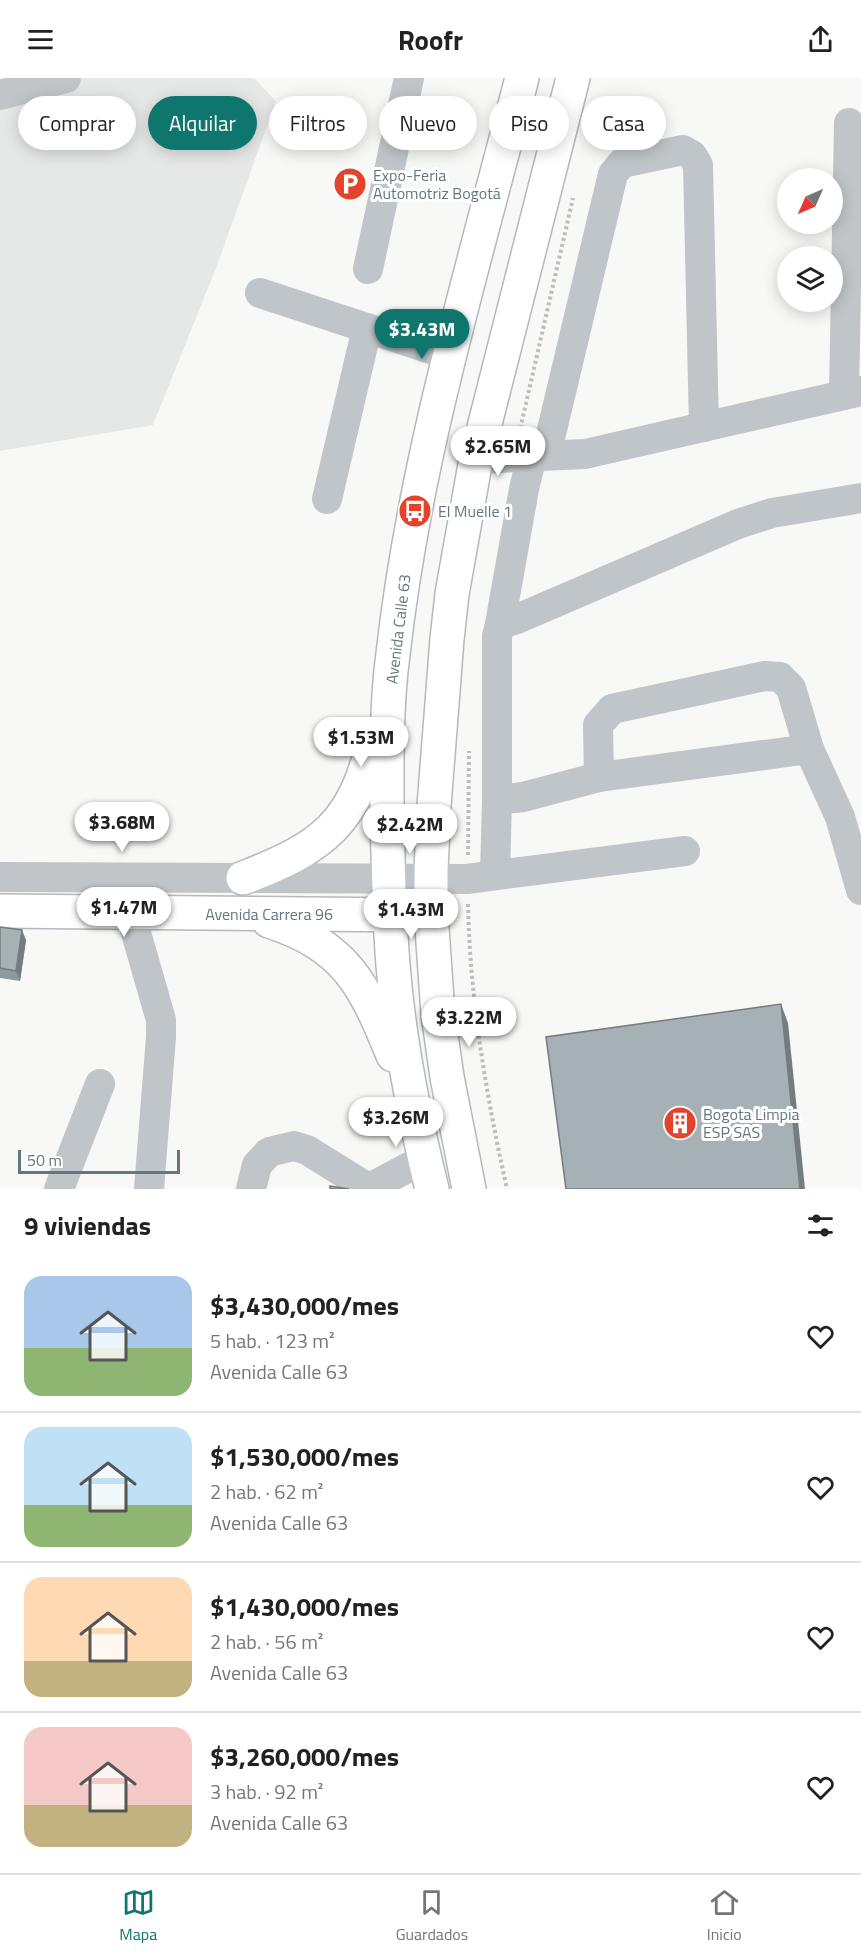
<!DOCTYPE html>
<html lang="es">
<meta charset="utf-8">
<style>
body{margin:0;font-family:"Titillium Web",sans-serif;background:#f6f6f6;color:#222;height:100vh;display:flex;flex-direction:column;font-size:22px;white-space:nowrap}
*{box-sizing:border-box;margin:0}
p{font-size:20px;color:#767676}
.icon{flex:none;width:33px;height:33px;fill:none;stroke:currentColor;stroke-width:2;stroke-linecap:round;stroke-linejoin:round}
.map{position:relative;height:1111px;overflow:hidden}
.details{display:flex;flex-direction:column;background:#fff;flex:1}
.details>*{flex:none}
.guide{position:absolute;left:18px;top:18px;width:825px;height:54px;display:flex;gap:12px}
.needle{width:39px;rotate:225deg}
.tools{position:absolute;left:777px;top:90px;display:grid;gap:12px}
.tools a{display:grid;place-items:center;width:66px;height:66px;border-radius:50%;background:#fff;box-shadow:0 3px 15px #0003;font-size:30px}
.scale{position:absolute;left:18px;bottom:15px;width:162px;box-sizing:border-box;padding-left:6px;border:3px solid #637781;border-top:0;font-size:16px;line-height:21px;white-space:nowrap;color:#637781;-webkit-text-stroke:4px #fff;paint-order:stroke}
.price{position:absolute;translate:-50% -51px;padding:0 14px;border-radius:21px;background:#fff;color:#222;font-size:20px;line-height:39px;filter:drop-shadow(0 2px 3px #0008)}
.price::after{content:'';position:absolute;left:50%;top:36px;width:18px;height:14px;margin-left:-9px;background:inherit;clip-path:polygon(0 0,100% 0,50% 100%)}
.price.active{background:#0f766e;color:#fff}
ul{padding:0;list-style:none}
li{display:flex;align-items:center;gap:18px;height:150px;padding:0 24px}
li+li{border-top:2px solid #e0e0e0}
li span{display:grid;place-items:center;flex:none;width:168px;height:120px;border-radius:18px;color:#555}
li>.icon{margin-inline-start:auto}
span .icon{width:72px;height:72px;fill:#fffc;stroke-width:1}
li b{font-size:26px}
h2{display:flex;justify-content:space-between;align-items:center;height:72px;padding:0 24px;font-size:26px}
.chip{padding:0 21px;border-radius:27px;background:#fff;box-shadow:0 3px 15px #0003;font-size:21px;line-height:54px}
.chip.active{background:#0f766e;color:#fff}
header{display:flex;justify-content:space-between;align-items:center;height:78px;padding:0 24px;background:#fff;font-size:27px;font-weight:700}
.tabs{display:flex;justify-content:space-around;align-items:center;height:84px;border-top:2px solid #e0e0e0;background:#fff;font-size:16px;color:#767676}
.tabs a{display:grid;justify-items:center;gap:3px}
.tabs .active{color:#0f766e}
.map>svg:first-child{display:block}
.built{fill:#e6e8e7}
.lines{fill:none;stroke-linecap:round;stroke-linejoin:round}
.major-casing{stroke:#b3b9bc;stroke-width:36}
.path{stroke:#b9bec0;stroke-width:4;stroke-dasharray:3 3;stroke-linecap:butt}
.minor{stroke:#bfc5c8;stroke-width:30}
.major{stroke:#fff;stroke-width:33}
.wall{fill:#8f989c}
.shaded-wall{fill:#747c7f}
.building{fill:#a6b1b5;stroke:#747c7f;stroke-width:1.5}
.labels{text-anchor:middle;stroke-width:6;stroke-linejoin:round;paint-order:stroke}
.poi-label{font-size:16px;fill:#637781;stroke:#fff;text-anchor:start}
.street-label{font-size:16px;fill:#637781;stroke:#fff}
</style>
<header><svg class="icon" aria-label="menu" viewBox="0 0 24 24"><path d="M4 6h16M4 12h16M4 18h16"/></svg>Roofr<svg class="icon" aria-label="share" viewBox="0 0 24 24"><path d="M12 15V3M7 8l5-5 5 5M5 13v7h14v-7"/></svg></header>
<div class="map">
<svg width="861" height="1111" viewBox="0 0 861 1111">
<rect width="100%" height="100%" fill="#f8f8f6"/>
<path class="built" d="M0 0H254L276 23 216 190 153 347 0 373Z"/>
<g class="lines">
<g class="major-casing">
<g id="major">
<path d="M243 800C325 769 356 744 375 656"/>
<path d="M0 833 412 837"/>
<path d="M269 843C346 868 364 906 393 977"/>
<path d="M432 1111C414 1038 399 963 393 887 389 837 388 785 387 734 387 682 386 628 393 576 415 380 473 190 522 0"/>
<path d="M469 1111 447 999 438 936 431 836V792L434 728 447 561 452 516 476 381 573 0"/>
</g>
</g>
<g class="path">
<path d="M519 356 573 120"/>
<path d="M468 777 469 673"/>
<path d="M468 826C470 922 486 1017 507 1111"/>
</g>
<g class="minor">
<path d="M0 17 66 0"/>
<path d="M368 191 409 0"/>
<path d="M260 215 449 277"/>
<path d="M844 317 849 45"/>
<path d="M546 377 613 96 622 85 683 72 692 77 698 87 704 349"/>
<path d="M476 381 585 376 861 313"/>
<path d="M327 421 367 250"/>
<path d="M500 546 524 411 532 378"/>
<path d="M599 699 598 647 612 631 765 598 780 599 791 610 809 671"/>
<path d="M497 722V558L500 546 517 541 738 446 772 435 861 420"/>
<path d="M495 797 497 722 523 719 599 699 809 671 840 739 861 812"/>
<path d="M0 799 467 801 685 773"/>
<path d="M130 834 161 942V959L149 1111"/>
<path d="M59 1111 100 1006"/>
<path d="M251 1111 257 1087 269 1074 294 1068 307 1072 368 1110"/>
<path d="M368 1111 424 1081"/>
</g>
<use href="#major" class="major"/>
</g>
<path class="wall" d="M0 849 26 862 20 903 0 900Z"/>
<g class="shaded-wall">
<path d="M22 852 26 862 20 903 16 893Z"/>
<path d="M781 926 788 945 805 1111H800Z"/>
</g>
<g class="building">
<path d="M0 849 22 852 16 893 0 890Z"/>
<path d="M781 926 800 1111H566L546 959Z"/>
<path d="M330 1108 349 1111H330Z"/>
</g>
<defs>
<g id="parking-disc" transform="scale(1.725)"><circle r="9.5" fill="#e3422b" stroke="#fff"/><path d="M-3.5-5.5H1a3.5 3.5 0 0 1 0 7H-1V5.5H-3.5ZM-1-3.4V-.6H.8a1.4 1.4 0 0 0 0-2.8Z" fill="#fff"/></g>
<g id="bus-disc" transform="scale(1.725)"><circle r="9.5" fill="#e3422b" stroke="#fff"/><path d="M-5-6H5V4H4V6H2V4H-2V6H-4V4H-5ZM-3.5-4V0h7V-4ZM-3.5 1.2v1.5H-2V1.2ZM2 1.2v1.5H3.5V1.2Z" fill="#fff"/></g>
<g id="building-disc" transform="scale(1.725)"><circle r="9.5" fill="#e3422b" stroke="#fff"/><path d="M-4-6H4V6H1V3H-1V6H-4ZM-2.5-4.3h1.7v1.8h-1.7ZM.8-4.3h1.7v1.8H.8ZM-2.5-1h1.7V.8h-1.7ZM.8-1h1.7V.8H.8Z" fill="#fff"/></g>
</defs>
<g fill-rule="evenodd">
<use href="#parking-disc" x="350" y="106"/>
<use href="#bus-disc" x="415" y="433"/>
<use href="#building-disc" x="680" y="1045"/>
</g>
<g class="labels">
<g class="poi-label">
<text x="373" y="103">Expo-Feria<tspan x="373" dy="18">Automotriz Bogotá</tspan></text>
<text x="438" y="439">El Muelle 1</text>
<text x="703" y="1042">Bogota Limpia<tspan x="703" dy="18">ESP SAS</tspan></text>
</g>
<g class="street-label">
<text transform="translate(398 551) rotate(-83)" y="6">Avenida Calle 63</text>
<text x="269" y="842">Avenida Carrera 96</text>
</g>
</g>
</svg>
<div class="tools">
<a><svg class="needle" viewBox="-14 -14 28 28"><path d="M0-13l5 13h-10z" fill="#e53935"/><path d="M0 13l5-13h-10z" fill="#767676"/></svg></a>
<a><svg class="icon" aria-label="layers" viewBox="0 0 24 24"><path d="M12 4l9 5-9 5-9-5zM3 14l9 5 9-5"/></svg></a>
</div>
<div class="scale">50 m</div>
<b class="price active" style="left:422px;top:282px">$3.43M</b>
<b class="price" style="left:498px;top:399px">$2.65M</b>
<b class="price" style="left:361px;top:690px">$1.53M</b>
<b class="price" style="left:122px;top:775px">$3.68M</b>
<b class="price" style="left:410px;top:777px">$2.42M</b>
<b class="price" style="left:124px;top:860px">$1.47M</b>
<b class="price" style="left:411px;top:862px">$1.43M</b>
<b class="price" style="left:469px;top:970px">$3.22M</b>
<b class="price" style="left:396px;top:1070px">$3.26M</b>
<div class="guide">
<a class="chip">Comprar</a>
<a class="chip active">Alquilar</a>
<a class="chip">Filtros</a>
<a class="chip">Nuevo</a>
<a class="chip">Piso</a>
<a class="chip">Casa</a>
</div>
</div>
<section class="details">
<h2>9 viviendas<svg class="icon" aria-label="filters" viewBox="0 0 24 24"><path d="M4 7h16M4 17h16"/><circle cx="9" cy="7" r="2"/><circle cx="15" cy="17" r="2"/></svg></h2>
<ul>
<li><span style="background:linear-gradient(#a9c7e8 60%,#8fb573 0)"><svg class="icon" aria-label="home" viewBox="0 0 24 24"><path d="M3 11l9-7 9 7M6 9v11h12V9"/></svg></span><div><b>$3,430,000/mes</b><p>5 hab. · 123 m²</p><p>Avenida Calle 63</p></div><svg class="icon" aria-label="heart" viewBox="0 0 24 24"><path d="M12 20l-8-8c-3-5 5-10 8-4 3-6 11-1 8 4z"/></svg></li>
<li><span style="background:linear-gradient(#bfe0f5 65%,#8fb573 0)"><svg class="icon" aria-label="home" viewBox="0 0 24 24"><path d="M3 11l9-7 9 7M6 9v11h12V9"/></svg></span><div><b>$1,530,000/mes</b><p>2 hab. · 62 m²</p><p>Avenida Calle 63</p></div><svg class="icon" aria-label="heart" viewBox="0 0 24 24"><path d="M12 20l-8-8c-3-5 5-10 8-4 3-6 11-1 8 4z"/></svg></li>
<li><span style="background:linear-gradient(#ffd9b3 70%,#c2b280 0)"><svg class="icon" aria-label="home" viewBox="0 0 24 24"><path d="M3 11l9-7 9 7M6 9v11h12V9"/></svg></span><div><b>$1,430,000/mes</b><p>2 hab. · 56 m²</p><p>Avenida Calle 63</p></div><svg class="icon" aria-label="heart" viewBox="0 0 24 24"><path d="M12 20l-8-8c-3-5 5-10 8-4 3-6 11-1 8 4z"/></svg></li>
<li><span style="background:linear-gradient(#f6c9c9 65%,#c2b280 0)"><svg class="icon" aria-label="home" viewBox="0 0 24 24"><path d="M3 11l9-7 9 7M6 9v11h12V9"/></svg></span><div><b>$3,260,000/mes</b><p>3 hab. · 92 m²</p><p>Avenida Calle 63</p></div><svg class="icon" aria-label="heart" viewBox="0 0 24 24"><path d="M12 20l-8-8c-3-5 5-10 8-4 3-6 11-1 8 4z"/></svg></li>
</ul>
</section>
<nav class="tabs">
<a class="active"><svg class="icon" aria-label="map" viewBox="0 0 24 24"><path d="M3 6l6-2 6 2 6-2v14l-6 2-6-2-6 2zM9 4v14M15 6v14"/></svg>Mapa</a>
<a><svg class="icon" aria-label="saved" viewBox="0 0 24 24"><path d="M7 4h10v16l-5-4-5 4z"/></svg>Guardados</a>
<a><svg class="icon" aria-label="home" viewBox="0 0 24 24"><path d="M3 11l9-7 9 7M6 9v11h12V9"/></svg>Inicio</a>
</nav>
